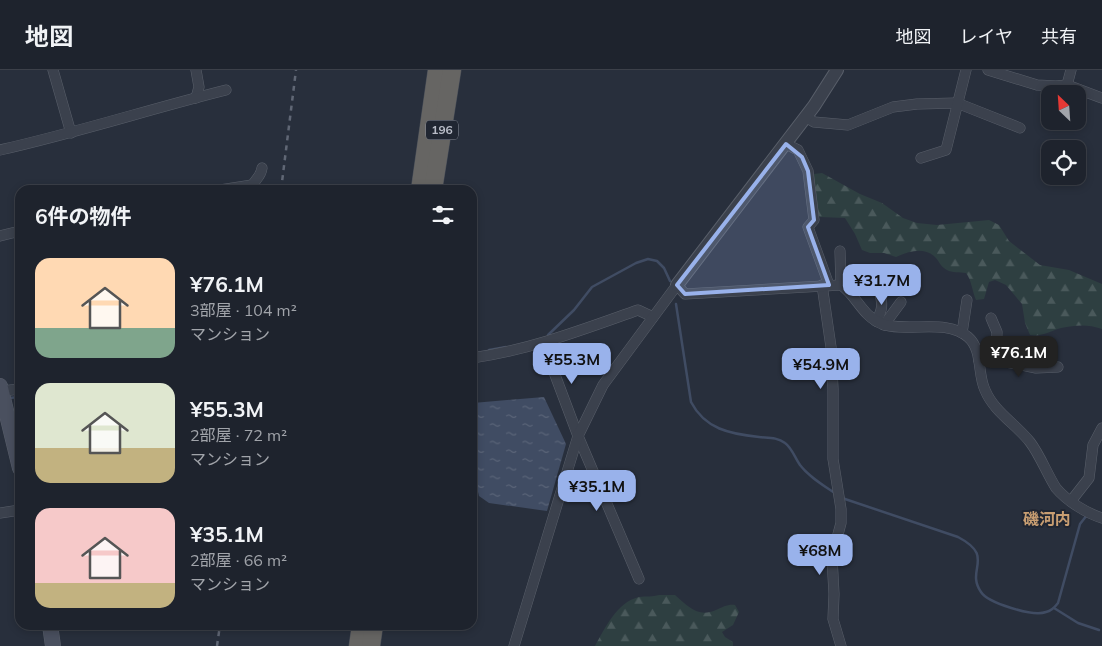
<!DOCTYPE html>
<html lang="ja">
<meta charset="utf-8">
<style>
body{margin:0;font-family:Mulish,"Noto Sans JP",sans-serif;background:#262b35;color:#f1f3f6;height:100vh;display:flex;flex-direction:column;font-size:19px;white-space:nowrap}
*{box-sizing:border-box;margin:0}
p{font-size:16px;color:#a1a4aa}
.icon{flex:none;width:28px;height:28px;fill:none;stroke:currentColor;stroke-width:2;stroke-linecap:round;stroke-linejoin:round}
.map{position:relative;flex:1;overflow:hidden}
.details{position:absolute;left:15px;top:115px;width:462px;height:445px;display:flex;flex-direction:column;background:#1e232d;border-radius:15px;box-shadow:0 2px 8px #0003,0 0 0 1px #3c4049}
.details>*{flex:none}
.needle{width:32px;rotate:335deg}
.fabs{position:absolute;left:1041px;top:15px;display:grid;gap:10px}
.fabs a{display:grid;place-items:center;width:45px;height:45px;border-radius:10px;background:#1e232d;box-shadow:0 2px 8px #0003,0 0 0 1px #3c4049;font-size:25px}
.price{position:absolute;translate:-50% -42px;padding:0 11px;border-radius:10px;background:#99b2eb;color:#111;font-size:16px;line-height:32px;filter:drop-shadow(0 1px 2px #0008)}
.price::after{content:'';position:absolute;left:50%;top:30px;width:15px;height:11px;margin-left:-8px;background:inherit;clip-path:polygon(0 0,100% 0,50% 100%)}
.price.on{background:#222;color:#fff}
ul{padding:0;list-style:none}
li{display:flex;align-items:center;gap:15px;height:125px;padding:0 20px}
li span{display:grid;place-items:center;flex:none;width:140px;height:100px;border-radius:15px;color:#555}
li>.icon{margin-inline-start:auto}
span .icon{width:60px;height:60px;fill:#fffc;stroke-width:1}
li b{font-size:21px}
h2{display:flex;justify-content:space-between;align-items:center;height:60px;padding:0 20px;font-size:21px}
header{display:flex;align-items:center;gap:30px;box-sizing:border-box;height:70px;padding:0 25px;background:#1e232d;border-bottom:1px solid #3c4049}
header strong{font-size:24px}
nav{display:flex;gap:28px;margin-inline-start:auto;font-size:18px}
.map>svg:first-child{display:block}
.forest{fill:url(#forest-firs)}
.water{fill:url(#water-ripples)}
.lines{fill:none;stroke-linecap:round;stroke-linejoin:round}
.stream{stroke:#404c63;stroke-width:2.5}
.minor-casing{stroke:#595f6a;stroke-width:11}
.tertiary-casing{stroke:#595f6a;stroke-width:14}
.secondary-casing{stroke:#595f6a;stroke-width:16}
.trunk-casing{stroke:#464c57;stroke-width:19}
.minor{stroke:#3b414d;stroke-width:10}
.tertiary{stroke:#3b414d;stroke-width:12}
.secondary{stroke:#4a505f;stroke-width:15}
.trunk{stroke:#666563;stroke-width:18}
.rail{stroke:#606775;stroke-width:2.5;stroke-dasharray:5 5;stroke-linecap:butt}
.marked{fill:#99b2eb;fill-opacity:0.2;stroke:#99b2eb;stroke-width:4;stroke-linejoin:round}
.labels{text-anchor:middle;stroke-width:4;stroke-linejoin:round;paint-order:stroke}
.shield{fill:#202632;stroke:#8a8f9a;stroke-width:1}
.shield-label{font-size:12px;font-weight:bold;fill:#b8bcc7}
.quarter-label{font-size:16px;font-weight:bold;fill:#c89e72;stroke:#202632}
</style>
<header>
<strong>地図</strong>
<nav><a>地図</a><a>レイヤ</a><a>共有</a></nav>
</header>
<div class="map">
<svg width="1102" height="576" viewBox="0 0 1102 576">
<defs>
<pattern id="forest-firs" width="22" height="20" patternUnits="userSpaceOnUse" patternTransform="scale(1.25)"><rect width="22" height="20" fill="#2e3f41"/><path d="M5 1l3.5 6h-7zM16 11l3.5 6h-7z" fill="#4a595b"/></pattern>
<pattern id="water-ripples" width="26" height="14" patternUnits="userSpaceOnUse" patternTransform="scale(1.25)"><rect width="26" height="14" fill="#404c63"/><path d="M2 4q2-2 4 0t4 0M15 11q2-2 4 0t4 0" fill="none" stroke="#5a6478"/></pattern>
</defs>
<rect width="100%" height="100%" fill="#282f3c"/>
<g class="forest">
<path d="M822 103 860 124 882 133 903 148 917 153 937 155 989 150 999 155 1009 171 1040 195 1069 200 1102 214V259C1088 254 1076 255 1061 258 1050 261 1042 267 1030 265L1025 253 1022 234 1006 215 995 210 989 212 984 229 976 230C972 221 972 211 966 203 960 202 952 203 947 200 941 197 940 193 936 188 925 176 909 181 896 187L884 183H870L862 180 855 164 845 148 820 147 811 142 808 110 814 104Z"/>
<path d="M659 525H675C689 537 698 548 716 540 723 537 728 534 735 535L739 542 733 555 722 562 725 567 733 572V576H595C605 558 617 532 639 527 646 526 653 527 659 525Z"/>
</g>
<path class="water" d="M544 327 566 374 547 441 489 433 479 426 473 400V333Z"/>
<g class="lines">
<g class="stream">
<path d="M676 234 691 332C705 359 730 364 759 367 768 368 777 367 785 373 792 378 795 388 800 395 809 407 823 415 836 424"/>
<path d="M548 265 574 240 592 217 636 193 648 189 657 191 664 198 670 211"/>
<path d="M489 280 506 277"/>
<path d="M9 328 20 327"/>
<path d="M842 428 958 467C996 487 965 499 981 522 988 533 1033 547 1046 542 1051 541 1055 537 1058 533L1080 454 1087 445"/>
<path d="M1054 538 1078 553 1099 560"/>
</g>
<g class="minor-casing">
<g id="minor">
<path d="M53 0 71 63"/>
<path d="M196 0 199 17 196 28"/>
<path d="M988 0 1037 15 1056 16 1067 15 1102 28"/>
<path d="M1067 15 1071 0"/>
<path d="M806 47 814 52 848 55 893 37 917 34 957 33 1020 58"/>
<path d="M786 74 798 80 808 101 814 150 808 157 829 215"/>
<path d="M0 80C76 63 150 39 226 20"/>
<path d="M921 88 946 80 966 0"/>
<path d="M220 120 252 115"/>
<path d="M251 120C252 111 261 108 262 98"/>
<path d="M0 166 20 161"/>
<path d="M840 181 841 215"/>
<path d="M822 215 831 277 833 319V389L841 439V453L832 487 834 524 833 549 841 576"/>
<path d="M991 248 997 262 996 290"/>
<path d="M876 251C883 240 883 233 879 221"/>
<path d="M884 255 901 232"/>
<path d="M962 263 967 230"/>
<path d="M543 273 578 366 639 509"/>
<path d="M472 288C530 280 584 259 638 240L653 247"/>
<path d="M979 291 996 290 1036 298 1058 297"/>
<path d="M2 321 20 319"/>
<path d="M1071 431 1089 408 1093 375 1102 358"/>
<path d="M0 443 20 440"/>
<path d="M514 576 578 366 603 315 677 215 685 224 841 215C857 226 862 246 882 254 908 263 946 248 968 267 983 280 977 303 985 320 994 342 1016 354 1030 372 1040 385 1047 404 1056 418 1067 431 1086 443 1102 448"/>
</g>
</g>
<g class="tertiary-casing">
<path id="tertiary" d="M677 215 814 36 837 0"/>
</g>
<g class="secondary-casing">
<g id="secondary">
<path d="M0 316 20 398"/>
<path d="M50 555 53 576"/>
</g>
</g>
<g class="trunk-casing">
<g id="trunk">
<path d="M420 120 437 0"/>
<path d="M433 120 452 0"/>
<path d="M358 576 361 555"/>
<path d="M371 576 374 555"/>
</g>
</g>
<use href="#minor" class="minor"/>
<use href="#tertiary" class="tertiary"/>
<use href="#secondary" class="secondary"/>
<use href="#trunk" class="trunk"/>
<g class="rail">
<path d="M281 120 296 0"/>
<path d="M217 576 220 555"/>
</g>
</g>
<path class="marked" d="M786 74 802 87 808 101 814 150 808 157 829 215 685 224 677 215Z"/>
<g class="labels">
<rect class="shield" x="426" y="50.5" width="32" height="19" rx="4"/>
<g class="shield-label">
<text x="442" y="64">196</text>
</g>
<g class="quarter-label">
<text x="1047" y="455">磯河内</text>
</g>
</g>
</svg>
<div class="fabs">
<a><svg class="needle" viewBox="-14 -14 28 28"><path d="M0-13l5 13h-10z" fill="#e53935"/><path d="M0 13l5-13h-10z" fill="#a1a4aa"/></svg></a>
<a><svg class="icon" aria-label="locate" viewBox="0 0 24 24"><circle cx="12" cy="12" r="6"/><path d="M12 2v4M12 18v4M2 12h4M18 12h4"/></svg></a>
</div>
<b class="price" style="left:882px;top:236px">¥31.7M</b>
<b class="price on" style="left:1019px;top:308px">¥76.1M</b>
<b class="price" style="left:572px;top:315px">¥55.3M</b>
<b class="price" style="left:821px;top:320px">¥54.9M</b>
<b class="price" style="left:597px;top:442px">¥35.1M</b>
<b class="price" style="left:820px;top:506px">¥68M</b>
<section class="details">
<h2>6件の物件<svg class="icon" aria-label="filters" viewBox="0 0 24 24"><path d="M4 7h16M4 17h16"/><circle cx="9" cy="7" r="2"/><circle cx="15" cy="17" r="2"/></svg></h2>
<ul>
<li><span style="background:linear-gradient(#ffd9b3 70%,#7fa58c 0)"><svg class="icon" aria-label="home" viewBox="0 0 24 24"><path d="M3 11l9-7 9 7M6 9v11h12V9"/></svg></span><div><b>¥76.1M</b><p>3部屋 · 104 m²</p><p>マンション</p></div></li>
<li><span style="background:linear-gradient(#dfe7d0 65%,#c2b280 0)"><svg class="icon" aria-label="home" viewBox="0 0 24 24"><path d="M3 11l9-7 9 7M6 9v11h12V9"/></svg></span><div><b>¥55.3M</b><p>2部屋 · 72 m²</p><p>マンション</p></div></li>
<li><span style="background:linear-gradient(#f6c9c9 75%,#c2b280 0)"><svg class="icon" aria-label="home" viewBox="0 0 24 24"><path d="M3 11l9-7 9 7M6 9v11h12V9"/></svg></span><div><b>¥35.1M</b><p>2部屋 · 66 m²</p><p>マンション</p></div></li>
</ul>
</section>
</div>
